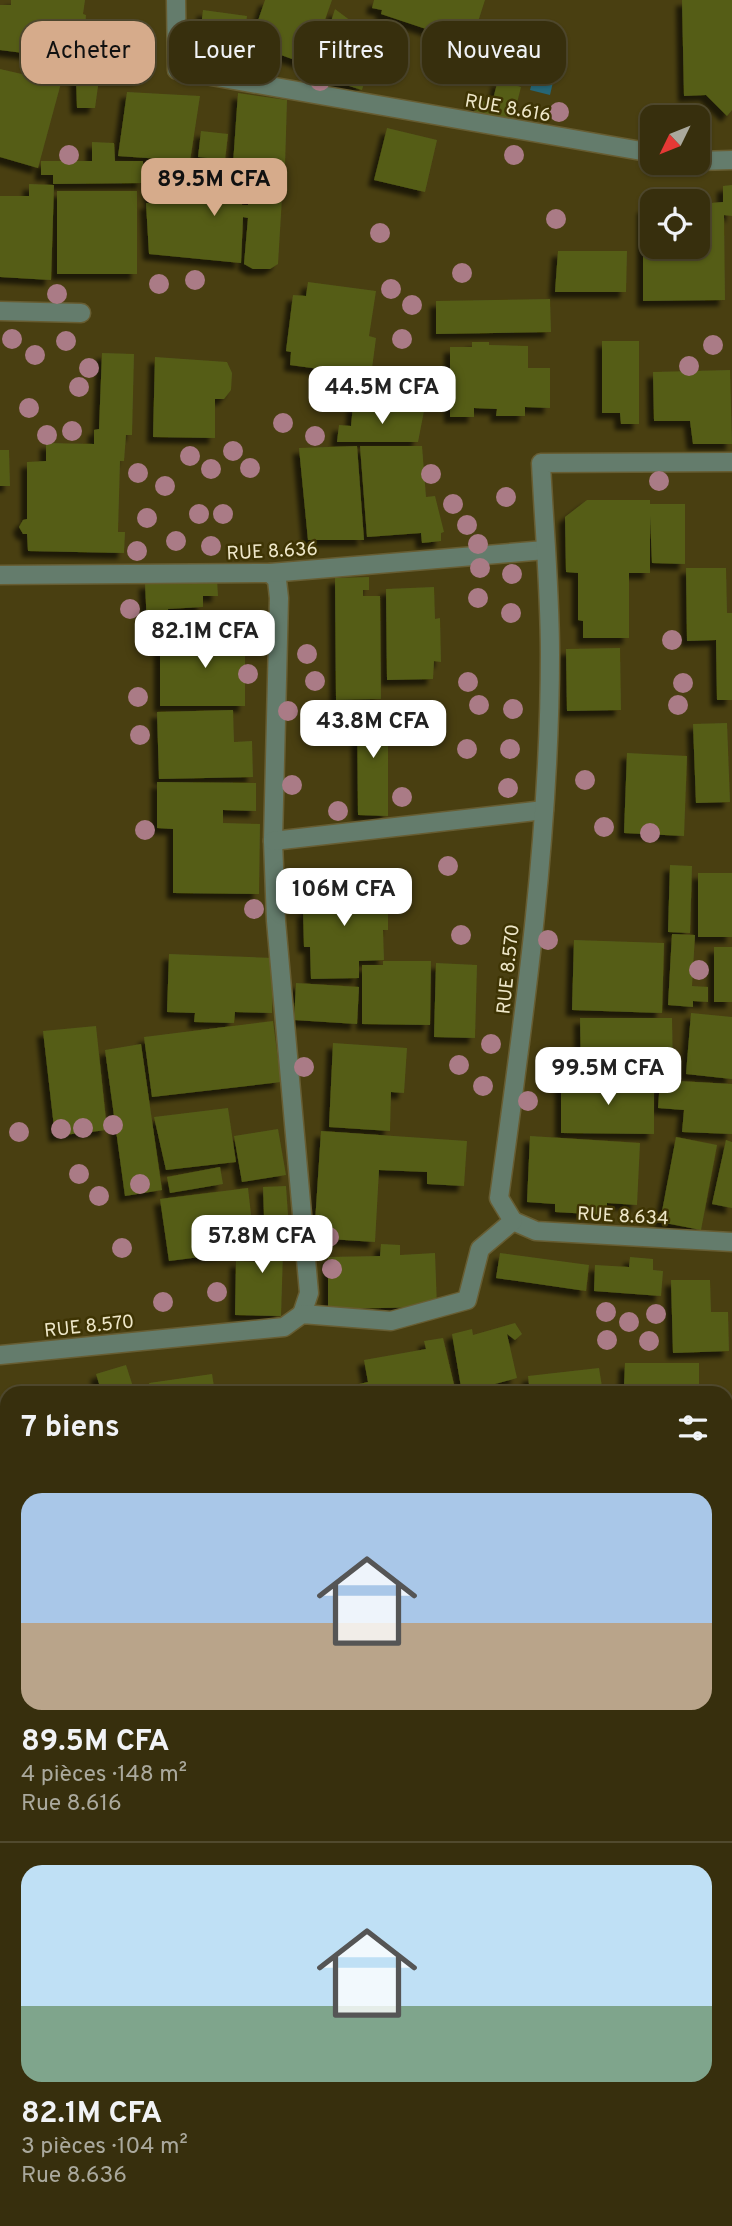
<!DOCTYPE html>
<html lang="fr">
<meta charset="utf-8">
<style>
body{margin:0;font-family:Overpass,sans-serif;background:#423b1b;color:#f1f3f6;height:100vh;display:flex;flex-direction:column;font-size:26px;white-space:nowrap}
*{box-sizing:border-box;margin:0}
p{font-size:23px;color:#aaa99d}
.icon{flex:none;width:38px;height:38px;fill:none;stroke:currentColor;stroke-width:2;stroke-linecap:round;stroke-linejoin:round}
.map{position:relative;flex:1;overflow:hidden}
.sheet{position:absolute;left:0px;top:1386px;width:733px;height:840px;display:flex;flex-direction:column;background:#372f0d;border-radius:21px 21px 0 0;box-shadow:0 2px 5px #0004,0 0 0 2px #514a2e}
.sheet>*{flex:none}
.top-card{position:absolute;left:21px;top:21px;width:691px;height:63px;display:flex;gap:14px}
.needle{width:46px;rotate:227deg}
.buttons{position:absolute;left:640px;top:105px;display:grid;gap:14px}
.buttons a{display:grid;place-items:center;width:70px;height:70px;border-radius:14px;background:#372f0d;box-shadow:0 2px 5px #0004,0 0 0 2px #514a2e;font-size:35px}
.price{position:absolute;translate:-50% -60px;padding:0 16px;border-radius:14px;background:#fff;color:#222;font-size:23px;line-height:46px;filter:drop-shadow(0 2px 4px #0008)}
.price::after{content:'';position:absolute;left:50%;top:42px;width:21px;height:16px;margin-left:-10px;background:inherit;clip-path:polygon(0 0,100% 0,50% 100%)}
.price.active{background:#d6ab8b;color:#111}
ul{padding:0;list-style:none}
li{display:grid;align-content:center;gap:14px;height:371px;padding:0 21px}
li+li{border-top:2px solid #514a2e}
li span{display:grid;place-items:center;height:217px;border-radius:21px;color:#555}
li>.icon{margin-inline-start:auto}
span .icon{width:126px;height:126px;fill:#fffc;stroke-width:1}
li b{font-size:30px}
h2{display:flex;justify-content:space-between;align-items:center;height:84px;padding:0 21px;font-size:30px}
.tag{padding:0 24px;border-radius:21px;background:#372f0d;box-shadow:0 2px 5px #0004,0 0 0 2px #514a2e;font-size:24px;line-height:63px}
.tag.active{background:#d6ab8b;color:#111}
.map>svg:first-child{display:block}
.water{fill:#266675}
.building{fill:#545d19;filter:url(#shadow)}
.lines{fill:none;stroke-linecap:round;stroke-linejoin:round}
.minor-casing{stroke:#675d32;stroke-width:21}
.major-casing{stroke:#675d32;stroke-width:21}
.minor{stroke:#647c6c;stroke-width:18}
.major{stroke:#86b798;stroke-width:18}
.tree{fill:#aa7b86}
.labels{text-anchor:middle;stroke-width:5;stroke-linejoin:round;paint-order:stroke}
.street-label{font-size:19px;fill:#eee7c9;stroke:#3e3404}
</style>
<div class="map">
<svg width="732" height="2226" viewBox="0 0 732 2226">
<defs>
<filter id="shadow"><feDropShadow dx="-6" dy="6" stdDeviation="2" flood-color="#0009"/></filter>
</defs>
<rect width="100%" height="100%" fill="#493f11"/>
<path class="water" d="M550 30 559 32 558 37 563 39 550 95 530 90 545 33 549 34Z"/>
<g class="building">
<path d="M11 0H85L83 14 86 15 83 55 137 50 140 79H99L95 108H77L76 78 52 76 55 57 0 50V5H11Z"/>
<path d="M265 0H332L309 65 250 44Z"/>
<path d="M374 0H485L475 31 471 29 468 39 457 35 456 39 381 14 382 10 372 8Z"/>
<path d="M682 0H732V110L727 116 706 95 684 96Z"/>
<path d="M335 9 351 21 372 27 368 38 377 41 362 90 314 75Z"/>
<path d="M203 10 247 16 240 74 196 69Z"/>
<path d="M0 69 61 83 38 168 0 157Z"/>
<path d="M498 80 521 87 512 123 474 112 478 100 492 103Z"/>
<path d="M127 92 200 96 190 161 118 156Z"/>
<path d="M238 93 287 100 285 166 233 164Z"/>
<path d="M387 128 437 140 425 192 374 180Z"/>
<path d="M201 131 228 134 225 160 198 157Z"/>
<path d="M92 142 114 143 115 161H143V183L53 184V175H41V161H92Z"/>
<path d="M149 172H242V205H248L249 181H283L278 264 270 269H253L244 264 248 218 243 217 241 263 149 254 146 203H151Z"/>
<path d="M29 184 54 185 51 280 0 277V196H29Z"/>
<path d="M732 185V216L724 215 725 300 643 301V207L653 206V247H698V204L723 202V186Z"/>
<rect x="57" y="191" width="80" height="83"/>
<path d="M558 251H627L626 292H555Z"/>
<path d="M308 282 376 291 369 336 376 338 371 376 290 365 291 352 286 351 293 295 306 296Z"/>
<path d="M550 299 551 332 436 334V301Z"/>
<path d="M602 341H639V424H621L620 413H602Z"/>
<path d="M472 342H489V345L528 346V368H550V408L525 407V416H496L497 409 474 408V417H450V347H472Z"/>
<path d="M102 353 134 354 132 435H126L124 461H120L118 532H125L124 553 28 551 27 534H23L19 527 23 520 27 519V462L46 461V443L94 444V430L99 429Z"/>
<path d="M155 357 227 362 232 373 231 390 224 399H215V438L153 437Z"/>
<path d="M730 370 732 444H693L690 421H654L653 372Z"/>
<path d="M353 405 424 411 418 442H337L339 425 351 426Z"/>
<path d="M357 446 364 540H308L299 448Z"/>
<path d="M360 446H422L426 497 435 496 444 532 441 533V541L422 543 421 533 367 537Z"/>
<path d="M0 450H9L10 486H0Z"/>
<path d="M587 500H650V504H685V564L652 563 650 516V573H629V638H583V621L578 620V573L566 572 565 517Z"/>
<path d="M686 568H726L727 613H732V700H717L716 640 687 641Z"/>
<path d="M369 577V590H363V596H380L381 699 336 700 335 578Z"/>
<path d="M217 580 218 596H203V607L168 609 169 625H147L145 583Z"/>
<path d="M434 587 435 619 440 618 441 662 434 661 433 679 387 680 386 589Z"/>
<path d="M194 629H245V706H160V647H193Z"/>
<path d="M620 648 621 710 567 711 566 649Z"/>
<path d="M357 705H388V816L358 815Z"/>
<path d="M233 710 234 742 252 741 253 777 159 779 157 712Z"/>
<path d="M727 723 730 802 696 803 693 724Z"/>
<path d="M627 753 687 756 684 836 624 833Z"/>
<path d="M157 782 256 783V811L223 810V823L260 824 259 894 173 893V829L157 828Z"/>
<path d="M670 865 692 866 690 933 668 932Z"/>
<rect x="698" y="873" width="34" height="64"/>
<path d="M380 883V895H388V930H383L384 960 359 961V978L311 979 310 947H304L303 911H307V885Z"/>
<path d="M672 934 695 935 692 986 708 987V1002L693 1001V1007L668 1005Z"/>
<path d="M574 940 664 943 662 1013 572 1010Z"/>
<rect x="714" y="947" width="18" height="55"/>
<path d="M169 954 274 958 272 1013 235 1012 234 1023 194 1022 195 1013 167 1012Z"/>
<path d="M383 961H431L430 1025 362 1024V965H383Z"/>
<path d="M436 963 477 965 475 1038 434 1037Z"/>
<path d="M296 983 359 987 357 1024 294 1020Z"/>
<path d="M691 1013 732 1017V1079L686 1074Z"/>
<path d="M580 1018H672L673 1072 581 1073Z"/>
<path d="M273 1021 281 1082 152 1097 144 1037Z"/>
<path d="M96 1026 107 1130 55 1136 43 1031Z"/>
<path d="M333 1043 407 1048 404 1093 391 1092 390 1131 329 1127Z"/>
<path d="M141 1044 162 1190 125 1196 105 1050Z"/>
<path d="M561 1080 654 1081V1134L561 1133Z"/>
<path d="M660 1080 732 1084V1134L682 1132 684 1110 658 1108Z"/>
<path d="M228 1108 236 1162 166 1170 154 1117Z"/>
<path d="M278 1129 286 1175 242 1182 234 1136Z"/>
<path d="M321 1131 467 1141 464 1186 427 1184V1172L379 1170 375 1242 314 1238Z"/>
<path d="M530 1136 640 1143 637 1205 607 1203V1215L555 1212V1204L527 1202Z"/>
<path d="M676 1137 717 1145 701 1230 660 1222Z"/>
<path d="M726 1140 732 1142V1208L712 1204Z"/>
<path d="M220 1167 223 1184 170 1193 167 1177Z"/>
<path d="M286 1186 288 1215 264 1216 263 1187Z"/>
<path d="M248 1188 255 1250 169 1261 160 1199Z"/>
<path d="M260 1220 284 1221 281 1316 235 1315 236 1261 259 1262Z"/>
<path d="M381 1244 400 1245V1255L435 1253 437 1307 328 1309V1257L380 1256Z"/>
<path d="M500 1253 589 1265 586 1291 496 1278Z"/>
<path d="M630 1257 653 1259V1270L663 1271 661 1296 594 1291 595 1265 629 1267Z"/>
<path d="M671 1280H710L711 1312H728L729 1351 673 1353Z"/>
<path d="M515 1323 522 1334 515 1340 507 1334 517 1378 462 1393 452 1334 472 1329 473 1335Z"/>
<path d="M443 1338 456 1393H351L350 1386 368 1382 364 1360 426 1349 424 1341Z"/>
<path d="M625 1363H699V1388L706 1387V1393H632V1386H624Z"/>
<path d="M126 1365 135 1393H102L96 1374Z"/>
<path d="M599 1368 603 1393H530L528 1376Z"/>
<path d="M212 1374 215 1393H151L149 1383Z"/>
<path d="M726 1934 732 1947V2008L726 2000Z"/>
<path d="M0 2179 7 2196V2219H17L20 2226H0Z"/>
<path d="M259 2219H290L292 2226H261Z"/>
<path d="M641 2219H711L714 2224 645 2226Z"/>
</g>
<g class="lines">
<g class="minor-casing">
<g id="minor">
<path d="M176 0 177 70 653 153"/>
<path d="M698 161 732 160"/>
<path d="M0 311 81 313"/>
<path d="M270 573 277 580 279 598 273 841 276 921 309 1293 302 1314"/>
<path d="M0 575 270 573 545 550"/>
<path d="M273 841 544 810"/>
<path d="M513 1221 536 1231 732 1242"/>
<path d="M0 1355 284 1327 302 1314 391 1321 467 1300 480 1249 513 1221 499 1198C524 1018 550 836 550 654 550 590 544 526 541 463L732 462"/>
<path d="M0 1525 7 1543"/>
<path d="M726 2008 732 2016"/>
</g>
</g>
<g class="major-casing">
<g id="major">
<path d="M0 1998 7 2013"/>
<path d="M101 2219 105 2226"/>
</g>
</g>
<use href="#minor" class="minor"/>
<use href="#major" class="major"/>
</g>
<g class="tree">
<circle cx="320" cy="81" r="10"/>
<circle cx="559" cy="112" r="10"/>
<circle cx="69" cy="155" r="10"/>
<circle cx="514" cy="155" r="10"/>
<circle cx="556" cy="219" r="10"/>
<circle cx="380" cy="233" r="10"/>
<circle cx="462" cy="273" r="10"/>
<circle cx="195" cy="280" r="10"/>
<circle cx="159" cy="284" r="10"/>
<circle cx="391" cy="289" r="10"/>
<circle cx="57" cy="294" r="10"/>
<circle cx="412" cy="305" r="10"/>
<circle cx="12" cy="339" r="10"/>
<circle cx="402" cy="339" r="10"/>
<circle cx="66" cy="341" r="10"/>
<circle cx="713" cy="345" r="10"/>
<circle cx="35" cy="355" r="10"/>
<circle cx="689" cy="366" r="10"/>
<circle cx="89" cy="368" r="10"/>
<circle cx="79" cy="387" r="10"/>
<circle cx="29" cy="408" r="10"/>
<circle cx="283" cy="423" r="10"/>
<circle cx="72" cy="431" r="10"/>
<circle cx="47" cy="435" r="10"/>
<circle cx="315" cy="436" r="10"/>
<circle cx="233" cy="451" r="10"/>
<circle cx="190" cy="456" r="10"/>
<circle cx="250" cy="468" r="10"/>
<circle cx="211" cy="469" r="10"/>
<circle cx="138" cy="473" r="10"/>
<circle cx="431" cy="474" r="10"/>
<circle cx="659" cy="481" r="10"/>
<circle cx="165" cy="486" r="10"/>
<circle cx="506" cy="497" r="10"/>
<circle cx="453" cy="504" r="10"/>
<circle cx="199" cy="514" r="10"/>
<circle cx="223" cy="514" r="10"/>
<circle cx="147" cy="518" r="10"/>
<circle cx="467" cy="525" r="10"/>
<circle cx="176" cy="541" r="10"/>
<circle cx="478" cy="544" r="10"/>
<circle cx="211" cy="546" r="10"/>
<circle cx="137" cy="551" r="10"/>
<circle cx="480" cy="568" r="10"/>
<circle cx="512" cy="574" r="10"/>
<circle cx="478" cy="598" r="10"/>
<circle cx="130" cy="609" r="10"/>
<circle cx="511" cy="613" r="10"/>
<circle cx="672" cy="640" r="10"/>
<circle cx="307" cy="654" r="10"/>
<circle cx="248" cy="674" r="10"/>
<circle cx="315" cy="681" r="10"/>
<circle cx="468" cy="682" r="10"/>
<circle cx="683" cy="683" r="10"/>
<circle cx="138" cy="697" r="10"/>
<circle cx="479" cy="705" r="10"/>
<circle cx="678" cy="705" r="10"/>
<circle cx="513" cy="709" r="10"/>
<circle cx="288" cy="711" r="10"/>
<circle cx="398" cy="717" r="10"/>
<circle cx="431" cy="732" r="10"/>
<circle cx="140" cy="735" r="10"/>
<circle cx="467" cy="749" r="10"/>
<circle cx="510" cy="749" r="10"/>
<circle cx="585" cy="780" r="10"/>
<circle cx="292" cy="785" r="10"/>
<circle cx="508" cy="788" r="10"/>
<circle cx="402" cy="797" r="10"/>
<circle cx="338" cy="811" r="10"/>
<circle cx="604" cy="827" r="10"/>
<circle cx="145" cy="830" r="10"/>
<circle cx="650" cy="833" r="10"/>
<circle cx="448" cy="866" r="10"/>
<circle cx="254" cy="909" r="10"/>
<circle cx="461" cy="935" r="10"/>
<circle cx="548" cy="940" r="10"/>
<circle cx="699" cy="970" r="10"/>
<circle cx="491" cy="1044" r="10"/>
<circle cx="459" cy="1065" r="10"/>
<circle cx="304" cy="1067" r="10"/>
<circle cx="548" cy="1080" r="10"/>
<circle cx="483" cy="1086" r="10"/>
<circle cx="528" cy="1101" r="10"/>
<circle cx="113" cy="1125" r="10"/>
<circle cx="83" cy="1128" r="10"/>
<circle cx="61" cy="1129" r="10"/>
<circle cx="19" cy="1132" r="10"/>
<circle cx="79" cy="1174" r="10"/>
<circle cx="140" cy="1184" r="10"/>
<circle cx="99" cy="1196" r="10"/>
<circle cx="329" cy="1237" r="10"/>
<circle cx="122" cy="1248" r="10"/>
<circle cx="332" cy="1269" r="10"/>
<circle cx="217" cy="1292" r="10"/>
<circle cx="163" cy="1302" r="10"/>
<circle cx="606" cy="1312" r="10"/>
<circle cx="656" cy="1314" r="10"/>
<circle cx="629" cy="1322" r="10"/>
<circle cx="607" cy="1340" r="10"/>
<circle cx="649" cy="1341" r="10"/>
</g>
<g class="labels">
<g class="street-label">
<text transform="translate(508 107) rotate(10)" y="7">RUE 8.616</text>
<text transform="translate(272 550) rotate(-3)" y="7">RUE 8.636</text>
<text transform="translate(507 969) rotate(-84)" y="7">RUE 8.570</text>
<text transform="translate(623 1215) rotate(3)" y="7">RUE 8.634</text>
<text transform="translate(89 1325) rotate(-6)" y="7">RUE 8.570</text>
</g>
</g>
</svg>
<div class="buttons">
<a><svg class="needle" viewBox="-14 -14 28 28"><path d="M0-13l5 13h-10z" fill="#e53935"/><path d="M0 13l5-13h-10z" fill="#aaa99d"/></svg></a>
<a><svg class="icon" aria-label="locate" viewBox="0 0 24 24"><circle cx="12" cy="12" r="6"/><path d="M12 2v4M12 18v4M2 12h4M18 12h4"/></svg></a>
</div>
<b class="price active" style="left:214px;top:218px">89.5M CFA</b>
<b class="price" style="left:382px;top:426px">44.5M CFA</b>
<b class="price" style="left:205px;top:670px">82.1M CFA</b>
<b class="price" style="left:373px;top:760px">43.8M CFA</b>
<b class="price" style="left:344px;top:928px">106M CFA</b>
<b class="price" style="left:608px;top:1107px">99.5M CFA</b>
<b class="price" style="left:262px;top:1275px">57.8M CFA</b>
<div class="top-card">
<a class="tag active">Acheter</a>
<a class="tag">Louer</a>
<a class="tag">Filtres</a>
<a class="tag">Nouveau</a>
</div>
<section class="sheet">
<h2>7 biens<svg class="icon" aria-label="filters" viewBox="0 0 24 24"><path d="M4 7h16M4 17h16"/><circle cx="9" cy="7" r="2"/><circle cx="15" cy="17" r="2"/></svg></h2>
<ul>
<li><span style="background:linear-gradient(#a9c7e8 60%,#b9a48a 0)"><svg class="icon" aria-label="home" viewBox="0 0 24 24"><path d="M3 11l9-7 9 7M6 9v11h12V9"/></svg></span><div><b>89.5M CFA</b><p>4 pièces · 148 m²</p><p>Rue 8.616</p></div></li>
<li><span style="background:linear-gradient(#bfe0f5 65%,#7fa58c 0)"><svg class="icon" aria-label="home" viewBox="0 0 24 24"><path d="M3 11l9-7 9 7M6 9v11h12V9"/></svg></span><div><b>82.1M CFA</b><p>3 pièces · 104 m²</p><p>Rue 8.636</p></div></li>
</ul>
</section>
</div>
